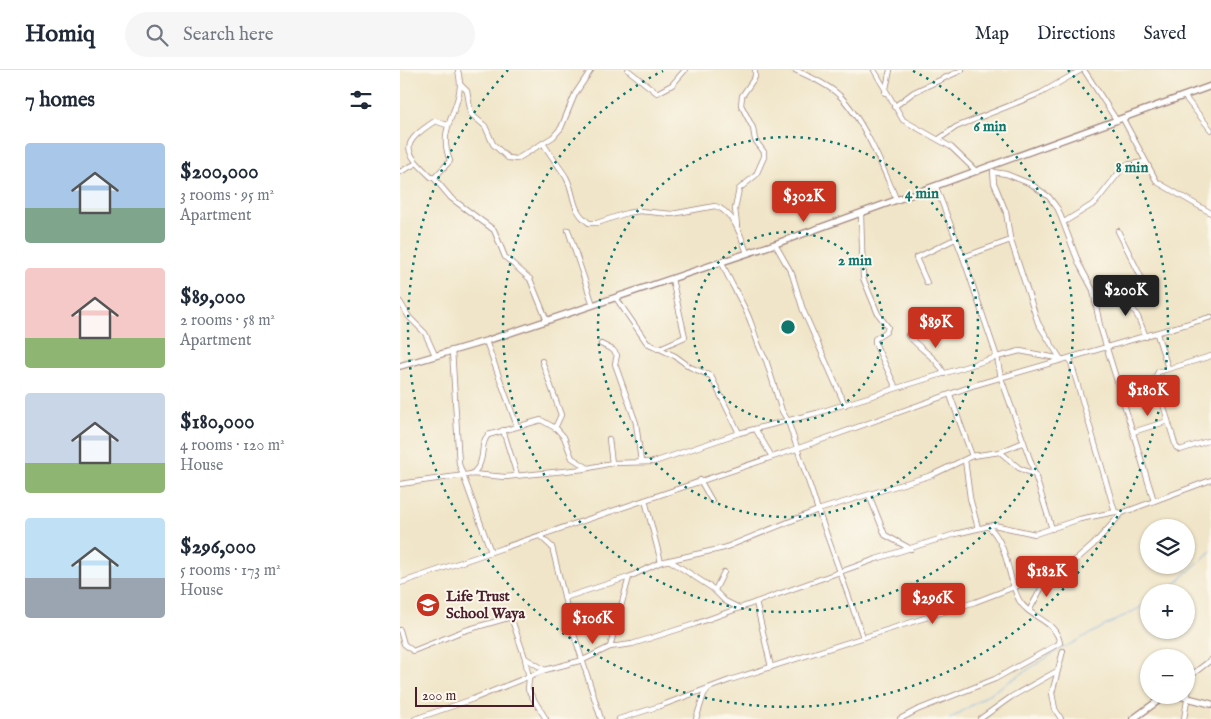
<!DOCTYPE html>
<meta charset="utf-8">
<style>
body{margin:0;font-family:"IM FELL English",serif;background:#f6f6f7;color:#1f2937;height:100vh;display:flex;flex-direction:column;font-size:19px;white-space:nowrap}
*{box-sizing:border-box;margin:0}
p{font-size:16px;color:#747a83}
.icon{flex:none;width:28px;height:28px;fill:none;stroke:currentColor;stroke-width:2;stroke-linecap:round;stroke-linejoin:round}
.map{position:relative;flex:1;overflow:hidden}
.panel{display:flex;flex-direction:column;background:#fff;width:400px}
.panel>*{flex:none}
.fabs{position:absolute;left:740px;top:449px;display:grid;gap:10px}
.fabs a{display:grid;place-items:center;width:55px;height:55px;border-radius:50%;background:#fff;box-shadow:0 1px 4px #0004;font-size:25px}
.scale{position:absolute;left:15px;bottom:12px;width:119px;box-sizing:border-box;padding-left:5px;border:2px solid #4a1f2b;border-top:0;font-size:14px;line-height:18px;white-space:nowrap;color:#4a1f2b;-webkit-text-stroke:4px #fbf7ec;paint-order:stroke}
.price{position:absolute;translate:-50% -42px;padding:0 11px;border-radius:5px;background:#c8321e;color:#fff;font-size:16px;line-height:32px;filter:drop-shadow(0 1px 2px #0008)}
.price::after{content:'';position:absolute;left:50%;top:30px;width:15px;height:11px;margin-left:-8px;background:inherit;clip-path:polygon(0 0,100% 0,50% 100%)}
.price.current{background:#222;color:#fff}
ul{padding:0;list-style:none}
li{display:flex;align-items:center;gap:15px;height:125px;padding:0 25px}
li span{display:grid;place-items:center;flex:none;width:140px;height:100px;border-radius:5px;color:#555}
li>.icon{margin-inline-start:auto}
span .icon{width:60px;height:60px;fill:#fffc;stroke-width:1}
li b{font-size:21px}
h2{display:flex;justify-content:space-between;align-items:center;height:60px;padding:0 25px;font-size:21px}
header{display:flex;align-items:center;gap:30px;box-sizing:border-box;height:70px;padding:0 25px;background:#fff;border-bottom:1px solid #e0e1e3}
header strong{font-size:24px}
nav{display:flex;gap:28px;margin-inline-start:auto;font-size:18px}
.search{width:350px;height:45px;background:#f6f6f7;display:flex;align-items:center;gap:12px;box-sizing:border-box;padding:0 18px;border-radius:28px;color:#747a83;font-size:19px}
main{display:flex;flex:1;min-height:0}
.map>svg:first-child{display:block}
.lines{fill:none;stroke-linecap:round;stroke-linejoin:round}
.stream{stroke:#74aee5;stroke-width:1}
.street-casing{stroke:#9d827a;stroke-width:6}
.secondary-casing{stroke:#9d827a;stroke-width:8}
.street{stroke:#fff;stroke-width:4.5}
.secondary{stroke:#fff;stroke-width:5.5}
.ring{fill:none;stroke:#0f766e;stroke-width:2.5;stroke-dasharray:2.5 5}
.labels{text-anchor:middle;stroke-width:4;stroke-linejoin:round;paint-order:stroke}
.poi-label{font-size:15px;font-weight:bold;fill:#4a1f2b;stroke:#fbf7ec;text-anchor:start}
.centre{fill:#0f766e;stroke:#fbf7ec;stroke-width:2.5}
.ring-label{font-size:15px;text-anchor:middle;font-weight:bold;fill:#0f766e;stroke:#fbf7ec;stroke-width:4;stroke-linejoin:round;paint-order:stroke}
</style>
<header>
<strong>Homiq</strong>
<div class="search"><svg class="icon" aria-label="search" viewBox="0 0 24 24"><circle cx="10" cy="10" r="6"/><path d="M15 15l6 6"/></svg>Search here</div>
<nav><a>Map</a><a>Directions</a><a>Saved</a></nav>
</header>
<main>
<section class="panel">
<h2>7 homes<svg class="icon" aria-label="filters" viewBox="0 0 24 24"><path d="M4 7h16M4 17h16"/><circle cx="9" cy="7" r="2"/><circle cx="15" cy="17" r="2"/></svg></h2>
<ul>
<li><span style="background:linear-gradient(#a9c7e8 65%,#7fa58c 0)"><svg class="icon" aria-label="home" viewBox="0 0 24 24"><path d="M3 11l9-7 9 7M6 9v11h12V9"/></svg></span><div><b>$200,000</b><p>3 rooms · 95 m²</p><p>Apartment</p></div></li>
<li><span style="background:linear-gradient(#f6c9c9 70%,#8fb573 0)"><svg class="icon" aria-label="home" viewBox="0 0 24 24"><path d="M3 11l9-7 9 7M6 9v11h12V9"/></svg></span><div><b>$89,000</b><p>2 rooms · 58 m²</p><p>Apartment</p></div></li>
<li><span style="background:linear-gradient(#c9d6e8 70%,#8fb573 0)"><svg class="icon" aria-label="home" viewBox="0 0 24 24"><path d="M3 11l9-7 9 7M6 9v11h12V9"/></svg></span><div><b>$180,000</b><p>4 rooms · 120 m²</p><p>House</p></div></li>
<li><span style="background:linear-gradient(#bfe0f5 60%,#9aa5b1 0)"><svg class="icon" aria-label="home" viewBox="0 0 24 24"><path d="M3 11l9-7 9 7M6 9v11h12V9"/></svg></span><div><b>$296,000</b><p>5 rooms · 173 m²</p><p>House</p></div></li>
</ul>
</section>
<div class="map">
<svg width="811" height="649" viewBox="0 0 811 649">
<rect width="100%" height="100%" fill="#fbf7ec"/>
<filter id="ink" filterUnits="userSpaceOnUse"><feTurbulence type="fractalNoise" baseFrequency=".02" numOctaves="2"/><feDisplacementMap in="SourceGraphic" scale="10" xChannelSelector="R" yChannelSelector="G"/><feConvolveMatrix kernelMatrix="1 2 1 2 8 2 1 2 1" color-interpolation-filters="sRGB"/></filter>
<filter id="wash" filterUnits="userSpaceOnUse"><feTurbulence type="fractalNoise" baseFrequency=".0096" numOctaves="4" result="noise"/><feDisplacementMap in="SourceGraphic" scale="20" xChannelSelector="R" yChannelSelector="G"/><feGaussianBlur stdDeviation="1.12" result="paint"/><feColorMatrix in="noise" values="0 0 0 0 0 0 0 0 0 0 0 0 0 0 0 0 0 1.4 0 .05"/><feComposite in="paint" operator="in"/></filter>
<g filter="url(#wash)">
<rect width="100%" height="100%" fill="#f0e5c8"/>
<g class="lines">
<g class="stream">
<path d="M766 522 811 481"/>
<path d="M550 649 657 581 749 533"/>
</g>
</g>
</g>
<g filter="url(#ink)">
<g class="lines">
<g class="street-casing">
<g id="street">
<path d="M58 0C59 5 60 11 60 16 58 45 37 58 50 91L34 108 51 128 94 160 105 187 130 209 147 251"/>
<path d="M228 0 257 23 272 15 285 0"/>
<path d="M395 0C409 6 428 15 439 25 463 48 484 100 497 131"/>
<path d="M474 0 503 50 551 77 577 102"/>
<path d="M684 0 717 51"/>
<path d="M60 14 67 21 71 44 85 56 93 74 108 88 117 89 153 67 161 58 175 24 191 0"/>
<path d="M485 23 490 0"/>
<path d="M784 26 811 60"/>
<path d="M494 37 514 22 562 0"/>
<path d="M723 49 757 112 811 143"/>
<path d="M539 69 556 57 641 23 681 0"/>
<path d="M143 73C150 85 159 96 166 107 176 126 170 139 189 153H197L227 143 239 141 272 144 315 136C334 142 341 166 347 183"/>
<path d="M593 101 594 113 606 142 610 168 638 253 660 288"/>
<path d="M0 102 17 93"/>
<path d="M593 102 606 104 631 114 649 127 658 139 679 194 693 220 700 256 754 431"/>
<path d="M34 108 31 107C3 80 0 74 35 51L47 55"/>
<path d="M536 117 563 187 597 287 601 308 632 395 652 459"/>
<path d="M461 144 463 208 478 244 488 257 486 262 475 269V273L496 318"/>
<path d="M664 152 695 133 725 95 745 92"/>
<path d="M337 155 335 139 339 119 356 105 364 87V82L355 70 353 58 341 35 342 26 355 7V0"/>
<path d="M168 160 193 235"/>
<path d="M375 174 392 204 403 240 445 335"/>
<path d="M563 187 611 170"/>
<path d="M322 192C329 213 344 232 351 253 356 266 358 278 366 290L382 341 388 351 418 440 532 405 572 386 600 382 619 398 636 405"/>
<path d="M527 213 516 188 555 169"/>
<path d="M721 220 738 247 746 267"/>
<path d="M216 228 247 273 275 286 290 297 311 306 339 363"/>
<path d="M0 232 9 247 25 263 35 285"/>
<path d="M695 232 743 211 718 161"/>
<path d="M757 264 768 298"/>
<path d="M508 265C519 279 538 288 544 304"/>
<path d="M86 271 117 356"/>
<path d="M201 274 213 280 217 285 215 294 236 353 241 392"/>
<path d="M258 279 285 267 272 209"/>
<path d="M52 280 59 394 91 482 396 379 575 315 811 247"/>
<path d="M811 286 758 302 755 308 776 377 780 380 811 370"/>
<path d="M670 289 715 442 722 443 811 410"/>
<path d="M142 291 161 345 155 358"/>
<path d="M550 325 572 386"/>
<path d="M103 360 117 405"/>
<path d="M356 360 372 387"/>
<path d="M733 362 768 351"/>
<path d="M209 369 212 393"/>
<path d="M600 382 624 372"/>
<path d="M565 390 570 428 578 458"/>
<path d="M72 404C88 390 78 376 88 365L141 350 157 359 164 367 172 388 188 398"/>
<path d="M300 410 312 431"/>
<path d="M0 414 72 404 105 407 184 399 212 393 254 392 339 363 417 343 597 287 620 281 662 289"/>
<path d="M469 425 485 465 511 479"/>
<path d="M245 430 261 492"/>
<path d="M140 466 152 477 172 558 201 649"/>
<path d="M269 490 312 518 325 531 339 538"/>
<path d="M0 513 91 482"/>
<path d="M315 520 324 502"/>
<path d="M164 528 229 507 261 492 324 478 418 440 463 567"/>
<path d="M356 532 371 597"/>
<path d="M629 541 649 504"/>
<path d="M0 560 4 574 13 581 63 561 111 547 125 588 145 600"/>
<path d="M210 577 229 507"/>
<path d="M125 589 129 608 128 620 146 649"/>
<path d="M786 609 811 590"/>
<path d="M15 649 73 629 145 600 183 590 210 577 232 574 295 554 476 489 555 464 594 455 635 464 680 449 715 442"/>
<path d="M219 649 260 636 330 610 575 532 654 502 677 489 693 475 722 443"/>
<path d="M296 649 304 624 308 619"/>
<path d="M500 649 517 640 595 609 660 573C655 549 630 549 619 530 607 507 609 475 588 456"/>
<path d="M580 649 611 627 657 601"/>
<path d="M661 649 655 639 652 623 663 581"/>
<path d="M784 649 791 605"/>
</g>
</g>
<g class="secondary-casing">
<g id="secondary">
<path d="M0 296 86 271 375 174 811 16"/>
<path d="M776 625 811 634"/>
<path d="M733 649 766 625"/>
</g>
</g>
<use href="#street" class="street"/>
<use href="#secondary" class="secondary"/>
</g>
</g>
<g class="ring">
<circle cx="388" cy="257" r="95"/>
<circle cx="388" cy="257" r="190"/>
<path d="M513 1A285 285 0 1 1 263 1"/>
<path d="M668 0A380 380 0 1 1 108 0"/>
</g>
<defs>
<g id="school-disc" transform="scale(1.25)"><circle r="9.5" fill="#c8321e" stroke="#fbf7ec"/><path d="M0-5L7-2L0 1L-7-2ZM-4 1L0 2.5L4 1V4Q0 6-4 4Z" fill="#fff"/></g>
</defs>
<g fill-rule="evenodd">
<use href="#school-disc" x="28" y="535"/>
</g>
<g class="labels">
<g class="poi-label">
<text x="46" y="531">Life Trust<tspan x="46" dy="17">School Waya</tspan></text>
</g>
</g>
<circle cx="388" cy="257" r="8" class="centre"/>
<g class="ring-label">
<text x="590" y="61">6 min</text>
<text x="732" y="102">8 min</text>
<text x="522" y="128">4 min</text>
<text x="455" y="195">2 min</text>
</g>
</svg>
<div class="fabs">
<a><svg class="icon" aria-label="layers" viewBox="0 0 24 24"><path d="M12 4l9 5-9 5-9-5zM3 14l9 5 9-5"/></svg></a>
<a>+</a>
<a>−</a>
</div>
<div class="scale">200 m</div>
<b class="price" style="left:404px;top:153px">$302K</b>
<b class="price current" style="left:726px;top:247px">$200K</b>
<b class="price" style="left:536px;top:279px">$89K</b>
<b class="price" style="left:748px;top:347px">$180K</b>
<b class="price" style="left:647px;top:528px">$182K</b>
<b class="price" style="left:533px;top:555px">$296K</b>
<b class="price" style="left:193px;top:575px">$106K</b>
</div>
</main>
